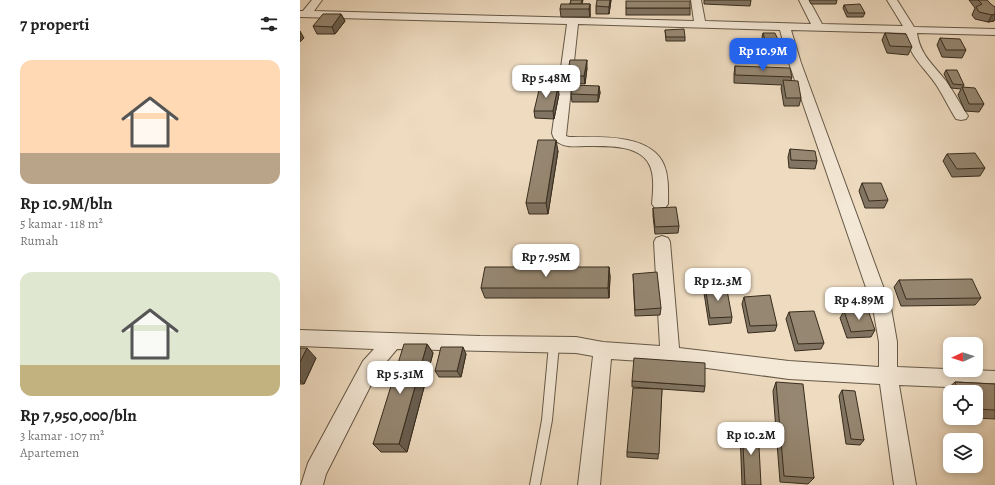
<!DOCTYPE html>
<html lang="id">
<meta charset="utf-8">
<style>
body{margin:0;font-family:Alegreya,serif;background:#f2f2f2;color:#222;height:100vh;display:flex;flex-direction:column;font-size:15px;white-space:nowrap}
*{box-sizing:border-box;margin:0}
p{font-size:13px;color:#767676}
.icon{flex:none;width:22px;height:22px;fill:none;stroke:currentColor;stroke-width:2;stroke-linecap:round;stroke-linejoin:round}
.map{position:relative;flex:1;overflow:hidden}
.side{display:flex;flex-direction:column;background:#fff;width:300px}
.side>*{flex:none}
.needle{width:26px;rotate:266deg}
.fabs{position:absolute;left:643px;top:337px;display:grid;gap:8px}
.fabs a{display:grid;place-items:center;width:40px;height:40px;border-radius:8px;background:#fff;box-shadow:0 2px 6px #0003;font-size:20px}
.price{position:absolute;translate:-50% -34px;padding:0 9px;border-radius:8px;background:#fff;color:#222;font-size:13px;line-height:26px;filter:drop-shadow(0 1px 2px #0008)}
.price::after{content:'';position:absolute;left:50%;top:24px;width:12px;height:9px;margin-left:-6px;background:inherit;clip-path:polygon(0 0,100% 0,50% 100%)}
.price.selected{background:#2563eb;color:#fff}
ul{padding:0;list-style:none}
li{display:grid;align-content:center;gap:8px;height:212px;padding:0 20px}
li span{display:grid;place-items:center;height:124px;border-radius:12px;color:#555}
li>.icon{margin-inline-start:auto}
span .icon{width:72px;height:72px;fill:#fffc;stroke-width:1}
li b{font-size:17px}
h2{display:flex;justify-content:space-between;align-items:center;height:48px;padding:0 20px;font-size:17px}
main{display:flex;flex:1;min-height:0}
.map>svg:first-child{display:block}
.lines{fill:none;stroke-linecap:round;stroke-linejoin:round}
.lane-casing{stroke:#655846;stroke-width:2}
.street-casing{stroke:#655846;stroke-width:2}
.lane{fill:#f4e8d6;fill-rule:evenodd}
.street{fill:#f4e8d6;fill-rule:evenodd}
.wall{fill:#817462;stroke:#372c1d}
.shaded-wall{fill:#695e50;stroke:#372c1d}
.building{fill:#968772;stroke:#372c1d}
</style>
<main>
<section class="side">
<h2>7 properti<svg class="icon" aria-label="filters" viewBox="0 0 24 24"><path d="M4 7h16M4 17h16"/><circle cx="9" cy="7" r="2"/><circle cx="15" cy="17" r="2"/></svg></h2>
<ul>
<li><span style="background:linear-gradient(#ffd9b3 75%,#b9a48a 0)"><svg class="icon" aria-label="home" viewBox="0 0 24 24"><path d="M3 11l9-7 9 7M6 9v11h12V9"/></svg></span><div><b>Rp 10.9M/bln</b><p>5 kamar · 118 m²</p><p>Rumah</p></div></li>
<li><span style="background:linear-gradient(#dfe7d0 75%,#c2b280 0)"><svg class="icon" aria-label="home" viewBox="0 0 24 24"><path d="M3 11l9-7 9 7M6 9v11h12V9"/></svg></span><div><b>Rp 7,950,000/bln</b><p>3 kamar · 107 m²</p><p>Apartemen</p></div></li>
</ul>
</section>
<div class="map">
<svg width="695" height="485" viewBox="0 0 695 485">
<rect width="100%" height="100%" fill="#eedbc0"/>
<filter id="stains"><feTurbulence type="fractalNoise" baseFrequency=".005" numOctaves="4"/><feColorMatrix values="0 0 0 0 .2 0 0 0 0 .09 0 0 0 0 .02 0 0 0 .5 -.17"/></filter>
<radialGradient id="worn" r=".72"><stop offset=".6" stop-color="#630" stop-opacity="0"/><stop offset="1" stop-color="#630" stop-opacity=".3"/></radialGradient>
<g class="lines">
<g class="lane-casing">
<path id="lane" d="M254 341 257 342 259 345 252 420 240 485H230L242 420 249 345 251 342Z"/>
</g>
<g class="street-casing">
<path id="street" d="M12 0H22L14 11 394 21 391 0H401L405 21 511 24 499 0H509L522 24 603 26 587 0H597L614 27 695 29V35L617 33C620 55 633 64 646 81 654 92 660 104 668 116L666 119 661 120 656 119C649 108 644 97 637 86 625 67 609 58 606 33L491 30 501 63 591 308 597 342V367L695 371V389L599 385 616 485H594L580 384 489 379 370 363 311 359 300 485H278L293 356 276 353 97 349 77 373 26 474 23 485H1L8 463 63 361 74 349 0 346V330L180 336 276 337 303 342 360 346 354 242 356 238 362 236 368 238 370 242 379 348 489 361 579 367V342L573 308 489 63 480 30 278 24 266 136 269 137C297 137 351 133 364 165 369 177 368 191 368 204L365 208 360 210 355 208 352 204C353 192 355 175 349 164 339 144 305 146 286 146 277 146 267 148 259 143 255 141 253 137 252 133L267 24 0 17V11H3Z"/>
</g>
<use href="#lane" class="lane"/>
<use href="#street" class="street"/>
</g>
<g class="wall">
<path d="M271 0H283L282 4H290V17H261L260 9 270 4Z"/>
<path d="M311 0 309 14H296V6Z"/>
<path d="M404 0H451L450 6 404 4Z"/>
<path d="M509 0H537L536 4H511Z"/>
<path d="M669 0H687L694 21 688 22 675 19 672 15 675 8Z"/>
<path d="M544 5 565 13 563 17H547L543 8Z"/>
<rect x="326" y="8" width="64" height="7"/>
<path d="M41 14 45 21 35 34H17L13 26Z"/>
<path d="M365 30 385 37V41H366Z"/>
<path d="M463 33 478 40 477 44H464L462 37Z"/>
<path d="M585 33 612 47 608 55 587 53 582 40Z"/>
<path d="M640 38 666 50 662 58 642 57 637 45Z"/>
<path d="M435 66 492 77 491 80 501 98 499 106H484L481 88 482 85 434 83V74Z"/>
<path d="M287 68 285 84 268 83 267 76Z"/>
<path d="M646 70 664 85 663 87 684 104 679 112 665 111 658 95 661 89 651 88 644 74Z"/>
<path d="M299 86 300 93 298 102H272L271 94Z"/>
<path d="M259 94 254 119 235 118 234 111Z"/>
<path d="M490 149 517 161 515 169 489 168 488 157Z"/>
<path d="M258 151 248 214H229L226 203Z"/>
<path d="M647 154 685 168 680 176 652 177 643 161Z"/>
<path d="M562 183 588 200 584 208H565L559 191Z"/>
<path d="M353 208 379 226 378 233 355 234 353 216Z"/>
<path d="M309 267 310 277 309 298H185L181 288Z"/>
<path d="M333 274 361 308 360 315 335 316Z"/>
<path d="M599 280 681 298 675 305 601 306 594 287Z"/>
<path d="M405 286 432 317 431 323 409 325 404 293Z"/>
<path d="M444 297 477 325 475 331 448 333 442 304Z"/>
<path d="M544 311 575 330 571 337 547 338 540 318Z"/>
<path d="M489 312 524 343 521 349 495 351 486 319Z"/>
<path d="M127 344 133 353 107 452H81L73 444Z"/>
<path d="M0 348 16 358 4 384H0Z"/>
<path d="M166 354 161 377H139L135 371Z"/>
<path d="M332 381 405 386 404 392 332 387Z"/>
<path d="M476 382 514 478 508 484 480 482 473 391Z"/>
<path d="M655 382 695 384V419L676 418V392H650V404L646 390Z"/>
<path d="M362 389 358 459 327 457V452Z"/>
<path d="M542 390 564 440 560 445 546 444 539 396Z"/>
<path d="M442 426 461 485H442L440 432Z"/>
</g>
<g class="shaded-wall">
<path d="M310 0H311L309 14V7Z"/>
<path d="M290 4V17L289 9Z"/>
<path d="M41 14 45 21 35 34 32 27Z"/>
<path d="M695 14V19L694 21 688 22 692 15Z"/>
<path d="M0 31 4 38 0 42Z"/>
<path d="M287 60V68L285 84 284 76Z"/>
<path d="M258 86 259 94 254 119 253 111Z"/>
<path d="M299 86 300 93 298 102V95Z"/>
<path d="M256 140 258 151 248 214 246 203Z"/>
<path d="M309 267 310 277 309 298 308 288Z"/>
<path d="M127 344 133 353 107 452 99 444Z"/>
<path d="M163 347 166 354 161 377 157 371Z"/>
<path d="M7 348 16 358 4 384 0 380V362Z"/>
</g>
<g class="building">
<path d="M271 0H282L281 4H270Z"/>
<path d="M297 0H310L309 7 296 6Z"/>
<path d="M678 0H687L692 5 695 7V14L692 15 679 12 676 7 682 4Z"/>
<rect x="326" y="1" width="64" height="7"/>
<path d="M261 4H290L289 9H260Z"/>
<path d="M560 4 565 13H548L544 5Z"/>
<path d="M23 14H41L32 27 13 26Z"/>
<path d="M384 29 385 37H366L365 30Z"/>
<path d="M463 33H475L478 40H465Z"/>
<path d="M585 33 606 34 612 47 590 46Z"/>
<path d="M640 38 660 39 666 50H646Z"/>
<path d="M270 60H287L284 76H267Z"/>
<path d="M435 66 490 68 492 77 435 75Z"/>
<path d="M646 70H657L664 85 653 84Z"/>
<path d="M483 80 498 81 501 98H486Z"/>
<path d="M272 85 299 86 298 95 271 94Z"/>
<path d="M240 86H258L253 111H234Z"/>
<path d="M662 87 675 88 684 104H669Z"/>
<path d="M238 140H256L246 203H226Z"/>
<path d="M490 149 515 151 517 161 491 160Z"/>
<path d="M675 153 685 168 657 169 647 154Z"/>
<path d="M562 183H581L588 200 569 201Z"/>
<path d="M376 207 379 226 355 227 353 208Z"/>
<path d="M185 267H309L308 288H181Z"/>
<path d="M357 272 361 308 335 310 333 274Z"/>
<path d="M672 279 681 298 606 299 599 280Z"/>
<path d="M426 285 432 317 410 318 405 286Z"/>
<path d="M470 295 477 325 450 326 444 297Z"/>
<path d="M568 310 575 330 551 332 544 311Z"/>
<path d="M514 311 524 343 498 344 489 312Z"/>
<path d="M104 344H127L99 444H73Z"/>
<path d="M141 347H163L157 371H135Z"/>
<path d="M0 348H7L0 362Z"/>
<path d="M334 358 405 363V386L332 381Z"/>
<path d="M476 382 503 384 514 478 484 476Z"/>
<path d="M655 382 695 384V410L676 409V392H658Z"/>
<path d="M333 388 362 389 359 454 327 452Z"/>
<path d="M542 390 555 391 564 440 551 439Z"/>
<path d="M442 426 458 427 461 485H445Z"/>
</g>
<rect width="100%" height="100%" filter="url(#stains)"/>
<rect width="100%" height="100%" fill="url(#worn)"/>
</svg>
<div class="fabs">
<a><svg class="needle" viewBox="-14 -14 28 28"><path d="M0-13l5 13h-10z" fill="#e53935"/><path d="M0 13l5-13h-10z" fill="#767676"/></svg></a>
<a><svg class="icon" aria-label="locate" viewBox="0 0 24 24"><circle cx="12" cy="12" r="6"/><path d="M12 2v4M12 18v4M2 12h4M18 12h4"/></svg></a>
<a><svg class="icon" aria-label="layers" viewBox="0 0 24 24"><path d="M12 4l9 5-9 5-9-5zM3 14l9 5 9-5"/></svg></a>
</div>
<b class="price selected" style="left:463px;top:72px">Rp 10.9M</b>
<b class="price" style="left:246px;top:99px">Rp 5.48M</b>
<b class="price" style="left:246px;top:278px">Rp 7.95M</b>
<b class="price" style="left:418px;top:302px">Rp 12.3M</b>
<b class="price" style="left:559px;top:321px">Rp 4.89M</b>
<b class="price" style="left:100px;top:395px">Rp 5.31M</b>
<b class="price" style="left:451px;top:456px">Rp 10.2M</b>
</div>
</main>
